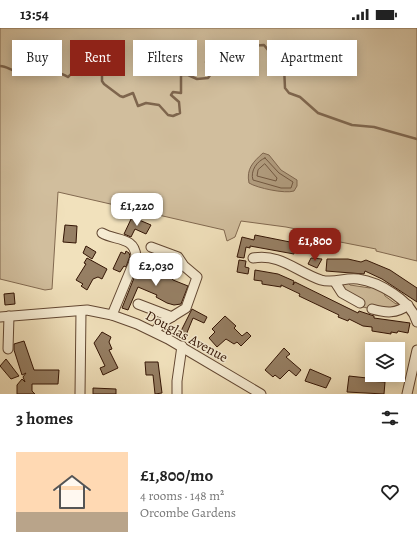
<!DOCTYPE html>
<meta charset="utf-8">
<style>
body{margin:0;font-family:Alegreya,serif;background:#f2f2f2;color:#222;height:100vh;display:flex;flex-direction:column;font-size:15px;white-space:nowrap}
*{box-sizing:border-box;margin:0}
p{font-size:13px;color:#767676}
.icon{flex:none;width:22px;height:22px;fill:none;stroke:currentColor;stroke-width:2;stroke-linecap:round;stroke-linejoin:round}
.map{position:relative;height:366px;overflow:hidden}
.side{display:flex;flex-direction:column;background:#fff;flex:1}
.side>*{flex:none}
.banner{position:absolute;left:12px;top:12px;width:393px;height:36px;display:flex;gap:8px}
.buttons{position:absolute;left:365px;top:314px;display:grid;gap:8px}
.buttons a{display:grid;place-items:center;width:40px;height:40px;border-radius:0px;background:#fff;box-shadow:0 2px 10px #0003;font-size:20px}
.price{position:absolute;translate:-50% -34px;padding:0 9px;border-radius:8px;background:#fff;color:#222;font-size:13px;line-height:26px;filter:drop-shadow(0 1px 2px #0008)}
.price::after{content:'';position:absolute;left:50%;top:24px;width:12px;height:9px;margin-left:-6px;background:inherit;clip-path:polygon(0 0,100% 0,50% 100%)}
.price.selected{background:#8f2418;color:#fff}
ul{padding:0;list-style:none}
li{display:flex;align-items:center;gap:12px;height:100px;padding:0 16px}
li+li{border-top:1px solid #e0e0e0}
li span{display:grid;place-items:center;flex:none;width:112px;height:80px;border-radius:0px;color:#555}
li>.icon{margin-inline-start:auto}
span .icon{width:48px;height:48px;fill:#fffc;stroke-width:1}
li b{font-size:17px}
h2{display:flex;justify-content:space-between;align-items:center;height:48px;padding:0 16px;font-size:17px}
.tag{padding:0 14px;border-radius:0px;background:#fff;box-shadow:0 2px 10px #0003;font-size:14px;line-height:36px}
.tag.selected{background:#8f2418;color:#fff}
.status{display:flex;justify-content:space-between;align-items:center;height:28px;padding:0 20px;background:#fff;direction:ltr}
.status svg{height:11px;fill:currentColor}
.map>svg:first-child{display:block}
.green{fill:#d1be9d;stroke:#826950}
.water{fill:#b09b7d;stroke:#7e654d}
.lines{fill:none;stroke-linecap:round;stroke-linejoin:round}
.shore{stroke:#725840;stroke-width:1}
.stream{stroke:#7e654d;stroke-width:2.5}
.building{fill:#967f64;stroke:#331404}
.minor-casing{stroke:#624732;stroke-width:11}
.minor{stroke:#f6ecd3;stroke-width:9}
.labels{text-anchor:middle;stroke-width:3;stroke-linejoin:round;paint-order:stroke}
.street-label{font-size:14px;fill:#331404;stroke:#f6ecd3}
</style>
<div class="status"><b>13:54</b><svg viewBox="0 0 49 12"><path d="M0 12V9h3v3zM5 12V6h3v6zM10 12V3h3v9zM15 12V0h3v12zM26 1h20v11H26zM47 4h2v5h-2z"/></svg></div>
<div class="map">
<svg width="417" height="366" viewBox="0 0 417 366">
<rect width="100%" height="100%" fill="#f1e1bc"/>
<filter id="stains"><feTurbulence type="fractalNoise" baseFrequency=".005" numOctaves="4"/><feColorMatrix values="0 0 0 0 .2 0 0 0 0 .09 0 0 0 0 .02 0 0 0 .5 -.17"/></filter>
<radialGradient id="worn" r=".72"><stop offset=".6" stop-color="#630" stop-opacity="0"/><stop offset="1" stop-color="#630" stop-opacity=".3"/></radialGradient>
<g class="green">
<path d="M0 0H417V233L376 223V221L325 211 306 203 286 199 241 193 235 209 227 213 224 202 58 164 52 261 45 262 0 251Z"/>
<path d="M347 253 350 257 370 260 372 259 384 264 385 268 396 276 399 275 397 280C369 282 356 284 341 256Z"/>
</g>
<path class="water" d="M263 125 269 127 281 142 297 152V158L294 163C285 166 257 160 249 155 246 141 253 134 263 125Z"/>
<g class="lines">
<g class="shore">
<path d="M265 130 279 145 293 154 291 160H281L253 152C250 143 257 133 265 130Z"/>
<path d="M265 136 277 150 276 153 257 148 258 142Z"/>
</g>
<path class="stream" d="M0 38C7 38 11 43 18 44 23 45 28 40 33 40 39 40 42 43 48 44 56 45 61 44 68 49 74 44 78 37 84 33 93 35 96 39 102 46V53L104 56 120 68 123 69 133 65 138 78 146 75 159 77 168 87 173 88 180 85 179 74 171 67 173 64 181 65V47H188L197 51 208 50 211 46 206 34 213 30 226 35 238 28V23L241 19 264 17 276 32 284 39 285 60 289 65 300 69 318 85 352 97 374 99 417 111"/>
</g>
<g class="building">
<path d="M132 189 151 197 146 206 135 201 131 209 124 206Z"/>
<path d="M65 197 77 198 76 215 63 214Z"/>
<path d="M255 207 300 216 299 223 294 222V226L250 218V220L246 219 244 230 237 229 242 209 254 212Z"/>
<path d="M86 218 96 224 92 231 83 225Z"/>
<path d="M126 223 129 225 130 228 126 239 124 238 120 244 113 241 121 224 125 226Z"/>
<path d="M87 230 107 241 102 251 98 249 93 251 87 262 81 258 83 256 76 252 86 236 84 235Z"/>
<path d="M311 230 322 231 317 240 308 236Z"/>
<path d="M327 231H348L361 234 366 232 390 242 417 260V274L382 251 365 243 364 246 326 243Z"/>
<path d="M239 232 246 233 245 239 249 240 248 246 237 244Z"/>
<path d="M140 235 145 236 144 239 150 241 168 246 173 252 188 258 181 276 174 277 167 275 156 269 157 267 138 259 128 282 122 280Z"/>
<path d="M255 242 278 246 294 253 293 257 295 254 358 285 359 283 374 288V290L410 295 408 305 398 303 397 305 391 304V306L372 303V299L363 298 349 291 348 293 338 289 339 287 299 268 300 266 281 257V259L262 256V253L254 252Z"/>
<path d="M14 265 15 276 5 277 4 266Z"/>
<path d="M192 281 207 289 204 295 193 290 186 307 180 305Z"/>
<path d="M225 288 236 298 234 300 242 308 247 304 251 308 241 318 237 314 234 316 226 311 217 319 209 310 215 304 212 301Z"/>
<path d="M102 304 111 309 109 314 112 321 109 322 118 340 103 347 100 340 105 338 94 315Z"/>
<path d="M24 313 34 342H59L58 356H32V363L35 366H17V357L22 351 25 354 23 349 26 345 22 347 14 322V316Z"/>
<path d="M284 320 290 326 286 329 301 342 296 348 289 342 280 351 275 347 273 349 265 342Z"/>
<path d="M6 331 19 348 11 351 0 338Z"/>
<path d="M145 334H158L162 365 155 366 153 347H146Z"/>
<path d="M310 341 331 350 326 360 305 353Z"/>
<path d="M349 348 367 350 366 353 385 354 384 366 347 364Z"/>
<path d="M93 360 116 361V366H93Z"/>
</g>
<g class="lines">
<g class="minor-casing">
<g id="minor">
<path d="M102 205C115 213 135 208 136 229L112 287"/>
<path d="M151 219 178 229 184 238 197 249 186 280 160 296 155 304"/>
<path d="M253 230C280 225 297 244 321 252 334 256 345 249 358 251 379 254 411 272 417 294"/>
<path d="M335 254 342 265 360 275"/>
<path d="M138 276 172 289"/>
<path d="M372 281C386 285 396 286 408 277"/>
<path d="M0 289 87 282 112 287 137 296 168 311 261 366"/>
<path d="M8 321 9 288"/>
<path d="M80 366 81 283"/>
<path d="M177 366V353L182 318"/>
<path d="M407 366 417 322"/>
</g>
</g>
<use href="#minor" class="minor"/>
</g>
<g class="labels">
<g class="street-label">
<text transform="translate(187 308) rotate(29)" y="5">Douglas Avenue</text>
</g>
</g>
<rect width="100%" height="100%" filter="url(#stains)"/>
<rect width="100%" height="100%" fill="url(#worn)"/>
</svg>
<div class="buttons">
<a><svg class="icon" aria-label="layers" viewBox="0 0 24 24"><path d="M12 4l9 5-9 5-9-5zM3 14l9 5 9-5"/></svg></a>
</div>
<b class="price" style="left:137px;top:199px">£1,220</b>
<b class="price selected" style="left:315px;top:234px">£1,800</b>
<b class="price" style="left:156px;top:259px">£2,030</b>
<div class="banner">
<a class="tag">Buy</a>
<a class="tag selected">Rent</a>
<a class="tag">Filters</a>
<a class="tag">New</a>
<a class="tag">Apartment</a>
</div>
</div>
<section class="side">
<h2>3 homes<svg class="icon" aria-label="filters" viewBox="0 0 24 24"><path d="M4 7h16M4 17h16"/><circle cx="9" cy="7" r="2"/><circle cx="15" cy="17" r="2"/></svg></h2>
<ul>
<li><span style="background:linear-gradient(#ffd9b3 75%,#b9a48a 0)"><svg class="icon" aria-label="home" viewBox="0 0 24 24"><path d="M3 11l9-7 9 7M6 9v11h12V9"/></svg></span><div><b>£1,800/mo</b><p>4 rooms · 148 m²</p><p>Orcombe Gardens</p></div><svg class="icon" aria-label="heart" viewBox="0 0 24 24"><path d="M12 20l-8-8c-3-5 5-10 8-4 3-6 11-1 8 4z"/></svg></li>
</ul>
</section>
